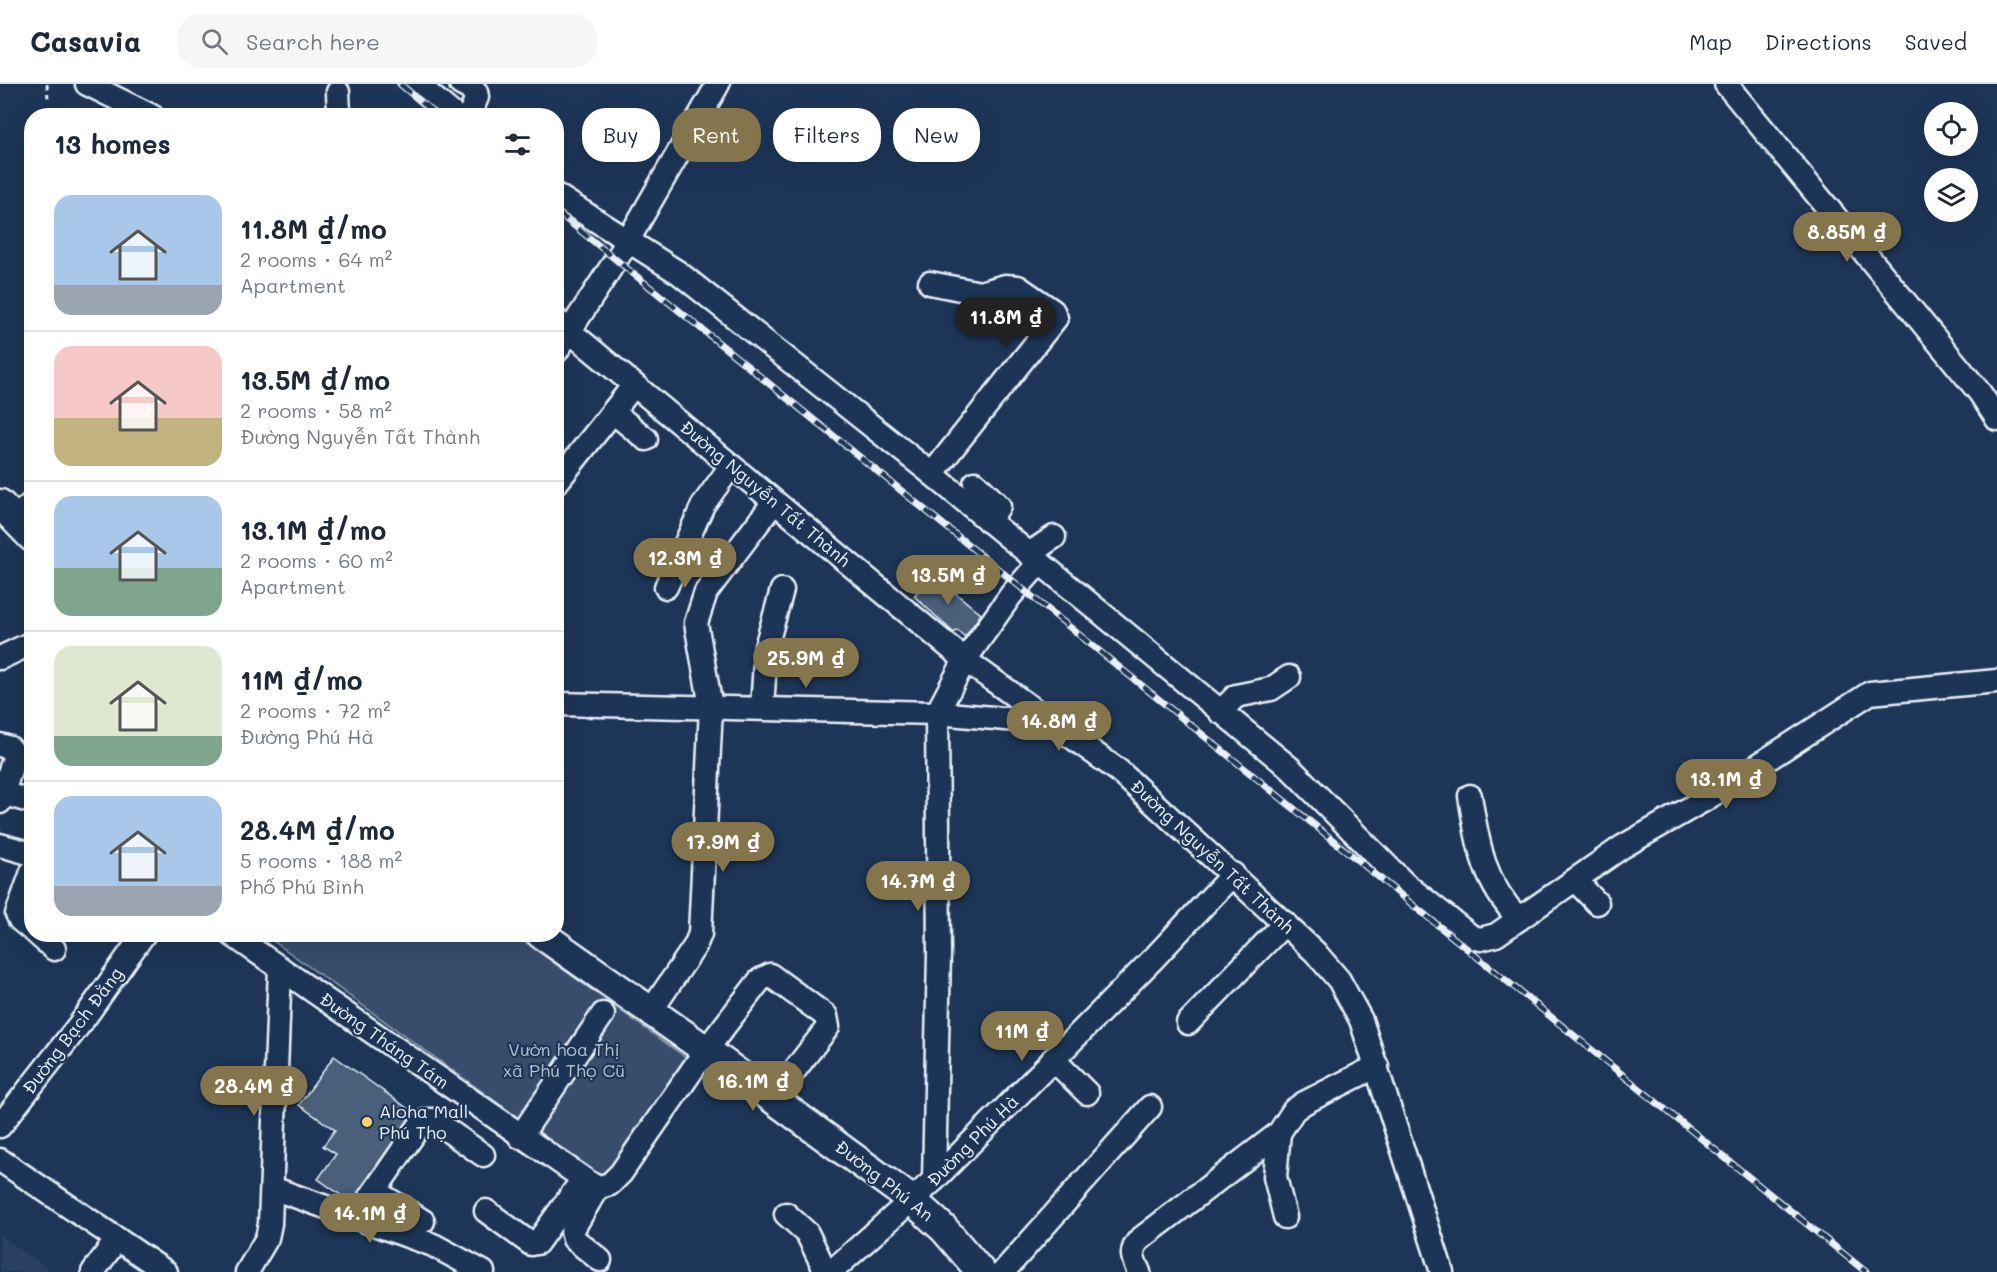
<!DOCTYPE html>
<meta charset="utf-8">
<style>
body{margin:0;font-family:Mali,sans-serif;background:#f6f6f7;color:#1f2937;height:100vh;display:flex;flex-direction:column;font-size:22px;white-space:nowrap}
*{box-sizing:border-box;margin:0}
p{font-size:20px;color:#747a83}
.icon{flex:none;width:33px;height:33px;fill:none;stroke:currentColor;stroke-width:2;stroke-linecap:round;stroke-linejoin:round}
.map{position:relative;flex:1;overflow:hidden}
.drawer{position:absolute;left:24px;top:24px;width:540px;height:834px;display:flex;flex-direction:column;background:#fff;border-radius:24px;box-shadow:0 6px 24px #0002}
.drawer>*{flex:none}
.banner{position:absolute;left:582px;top:24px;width:570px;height:54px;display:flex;gap:12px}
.tools{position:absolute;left:1924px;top:18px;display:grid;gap:12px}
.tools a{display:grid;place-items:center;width:54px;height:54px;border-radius:50%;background:#fff;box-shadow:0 6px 24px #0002;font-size:30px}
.price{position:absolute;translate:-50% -51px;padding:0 14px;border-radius:21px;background:#84754c;color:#fff;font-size:20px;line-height:39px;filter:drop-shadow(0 2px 3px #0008)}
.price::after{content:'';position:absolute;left:50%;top:36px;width:18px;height:14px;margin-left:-9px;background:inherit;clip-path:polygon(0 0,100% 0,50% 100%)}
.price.on{background:#222;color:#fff}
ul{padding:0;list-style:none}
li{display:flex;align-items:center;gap:18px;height:150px;padding:0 30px}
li+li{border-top:2px solid #e0e1e3}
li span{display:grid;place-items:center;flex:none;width:168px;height:120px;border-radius:18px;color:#555}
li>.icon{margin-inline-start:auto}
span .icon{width:72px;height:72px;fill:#fffc;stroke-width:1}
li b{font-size:26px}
h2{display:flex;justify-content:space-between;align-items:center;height:72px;padding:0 30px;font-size:26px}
.chip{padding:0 21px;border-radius:24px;background:#fff;box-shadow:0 6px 24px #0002;font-size:21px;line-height:54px}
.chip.on{background:#84754c;color:#fff}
header{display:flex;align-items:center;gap:36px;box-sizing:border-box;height:84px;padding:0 30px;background:#fff;border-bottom:2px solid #e0e1e3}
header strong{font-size:28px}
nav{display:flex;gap:33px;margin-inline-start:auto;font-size:21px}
.search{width:420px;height:54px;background:#f6f6f7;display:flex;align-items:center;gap:15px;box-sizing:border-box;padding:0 21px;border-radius:24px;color:#747a83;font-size:22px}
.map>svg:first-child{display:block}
.built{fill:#2a4162}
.green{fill:#374d6c;stroke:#909fb2;stroke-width:1.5}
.building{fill:#495e7a;stroke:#e8f1f8;stroke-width:1.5}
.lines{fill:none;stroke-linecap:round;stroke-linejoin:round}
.minor-casing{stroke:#e8f1f8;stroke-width:27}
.major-casing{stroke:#e8f1f8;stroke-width:33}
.path{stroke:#e8f1f8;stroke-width:3;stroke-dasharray:4.5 4.5;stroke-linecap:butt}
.minor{stroke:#1d3557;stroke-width:22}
.major{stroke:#1d3557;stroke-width:28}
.rail-casing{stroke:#e8f1f8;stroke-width:7}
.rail{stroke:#1d3557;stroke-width:4.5;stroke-dasharray:14;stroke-linecap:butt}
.poi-dot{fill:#ffd166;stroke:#1d3557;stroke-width:2}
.labels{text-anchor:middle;stroke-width:4.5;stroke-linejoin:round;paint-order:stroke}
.street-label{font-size:18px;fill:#e8f1f8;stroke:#1d3557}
.park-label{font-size:18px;fill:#b3c0ce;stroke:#1d3557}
.poi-label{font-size:18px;fill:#e8f1f8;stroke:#1d3557;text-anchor:start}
</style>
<header>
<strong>Casavia</strong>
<div class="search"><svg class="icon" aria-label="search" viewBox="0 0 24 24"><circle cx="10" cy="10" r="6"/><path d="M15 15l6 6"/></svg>Search here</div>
<nav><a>Map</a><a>Directions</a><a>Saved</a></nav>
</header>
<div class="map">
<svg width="1997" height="1188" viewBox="0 0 1997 1188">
<rect width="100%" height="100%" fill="#1d3557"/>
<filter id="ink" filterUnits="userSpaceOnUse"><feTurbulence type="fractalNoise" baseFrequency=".0167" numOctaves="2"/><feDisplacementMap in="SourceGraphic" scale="12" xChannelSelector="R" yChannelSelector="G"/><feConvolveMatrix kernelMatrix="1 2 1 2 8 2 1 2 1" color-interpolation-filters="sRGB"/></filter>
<g filter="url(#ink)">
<path class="built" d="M0 1151 53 1188H0Z"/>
<path class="green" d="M265 851H515L692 978 606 1097Z"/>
<g class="building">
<path d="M932 490 981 530 965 553 957 546 954 549 914 512Z"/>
<path d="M334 972 414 1029 351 1118 318 1095 336 1070 323 1062 335 1046 299 1021Z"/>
</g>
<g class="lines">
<g class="minor-casing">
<g id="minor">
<path d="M87 0 152 32"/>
<path d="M417 0 455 32"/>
<path d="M461 0 476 8 477 13 470 30"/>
<path d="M1726 0 1980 309 1997 335"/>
<path d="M338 8 339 32"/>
<path d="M556 111 679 189 932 390 1291 685 1404 799 1472 853 1481 855 1496 851 1622 763 1706 715 1870 609 1997 597"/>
<path d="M930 199 980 209 1005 202 1018 203 1053 227 1056 234 932 390"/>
<path d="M556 236 965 576 1119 687 1315 868 1339 896 1361 936 1442 1188"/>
<path d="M556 268 623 165 718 0"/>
<path d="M613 328 646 355"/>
<path d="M557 398 634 301"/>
<path d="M975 399 999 422 988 437"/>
<path d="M14 435 32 419"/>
<path d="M1029 470 1054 453"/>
<path d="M666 503 703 421 731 382"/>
<path d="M0 574 32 559"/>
<path d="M556 620 937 629 1051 639"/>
<path d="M762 624 766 563 782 506"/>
<path d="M1220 628 1236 612 1271 605 1289 593"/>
<path d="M0 661 10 664 15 671 0 718"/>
<path d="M3 709 32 718"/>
<path d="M1470 712C1478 761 1483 798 1519 835"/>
<path d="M0 761 32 770"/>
<path d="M32 788 17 830 20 836 32 846"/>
<path d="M1575 796 1597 819"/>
<path d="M37 850 54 865"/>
<path d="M231 850 597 1104 610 1100 621 1089 706 966 760 896 770 891 826 932 828 943 773 1014"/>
<path d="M651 927 695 862 700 850 711 623 696 539 706 508 774 418"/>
<path d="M1188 939 1285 839"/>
<path d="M1053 975 1087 1009"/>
<path d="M0 1042 83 936 144 850"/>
<path d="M1279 1049 1275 1093 1285 1133"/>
<path d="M520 1053 603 930"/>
<path d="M0 1076 166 1188"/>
<path d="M934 1096 939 869 937 629 965 576 1011 511 1039 479"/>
<path d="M272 1104 433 1161 483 1188"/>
<path d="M597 1104 572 1147 574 1155 600 1176"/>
<path d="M375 1107 423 1137"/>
<path d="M486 1127 531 1160 537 1159 583 1095"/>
<path d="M786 1130 807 1149 826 1188"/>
<path d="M356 1134 420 1041 427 1036H433L483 1071"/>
<path d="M93 1188 117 1155"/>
<path d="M247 1188 267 1154 270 1140 280 884"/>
<path d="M831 1188 934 1096 1153 875 1233 790"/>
<path d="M1003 1188 1150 1023"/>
<path d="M1139 1188C1133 1175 1129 1168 1139 1156L1279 1049 1294 1026 1304 1019 1377 982"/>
</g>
</g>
<g class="major-casing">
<g id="major">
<path d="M0 420 32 453"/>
<path d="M541 850 706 966 913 1117 944 1145 981 1188"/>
</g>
</g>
<path class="path" d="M47 0 48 15"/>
<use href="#minor" class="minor"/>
<use href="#major" class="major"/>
<g class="rail-casing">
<g id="rail">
<path d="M400 0 438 32"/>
<path d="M556 127 1866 1188"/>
</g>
</g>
<use href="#rail" class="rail"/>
</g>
</g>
<circle class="poi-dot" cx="367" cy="1038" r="6"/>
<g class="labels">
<g class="street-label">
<text transform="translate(765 410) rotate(40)" y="6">Đường Nguyễn Tất Thành</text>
<text transform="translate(1212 773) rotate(43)" y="6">Đường Nguyễn Tất Thành</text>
<text transform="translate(73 947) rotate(-53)" y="6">Đường Bạch Đằng</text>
<text transform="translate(384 957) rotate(35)" y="6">Đường Tháng Tám</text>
<text transform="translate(973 1057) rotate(-45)" y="6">Đường Phú Hà</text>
<text transform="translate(884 1097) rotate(38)" y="6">Đường Phú An</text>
</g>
<g class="park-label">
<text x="564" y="972">Vườn hoa Thị<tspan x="564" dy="21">xã Phú Thọ Cũ</tspan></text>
</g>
<g class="poi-label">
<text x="379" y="1034">Aloha Mall<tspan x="379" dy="21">Phú Thọ</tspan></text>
</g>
</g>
</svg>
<div class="tools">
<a><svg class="icon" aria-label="locate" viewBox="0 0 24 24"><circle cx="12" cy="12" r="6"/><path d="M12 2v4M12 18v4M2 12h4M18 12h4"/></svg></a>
<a><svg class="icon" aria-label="layers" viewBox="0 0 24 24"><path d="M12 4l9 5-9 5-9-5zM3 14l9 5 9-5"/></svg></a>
</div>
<b class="price" style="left:1847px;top:179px">8.85M ₫</b>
<b class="price on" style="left:1006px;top:264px">11.8M ₫</b>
<b class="price" style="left:685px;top:505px">12.3M ₫</b>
<b class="price" style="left:948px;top:522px">13.5M ₫</b>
<b class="price" style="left:806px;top:605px">25.9M ₫</b>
<b class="price" style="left:1059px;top:668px">14.8M ₫</b>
<b class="price" style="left:1726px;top:726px">13.1M ₫</b>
<b class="price" style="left:723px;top:789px">17.9M ₫</b>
<b class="price" style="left:918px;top:828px">14.7M ₫</b>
<b class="price" style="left:1022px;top:978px">11M ₫</b>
<b class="price" style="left:753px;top:1028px">16.1M ₫</b>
<b class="price" style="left:254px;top:1033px">28.4M ₫</b>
<b class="price" style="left:370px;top:1160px">14.1M ₫</b>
<div class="banner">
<a class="chip">Buy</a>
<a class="chip on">Rent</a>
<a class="chip">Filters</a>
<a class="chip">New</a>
</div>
<section class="drawer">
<h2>13 homes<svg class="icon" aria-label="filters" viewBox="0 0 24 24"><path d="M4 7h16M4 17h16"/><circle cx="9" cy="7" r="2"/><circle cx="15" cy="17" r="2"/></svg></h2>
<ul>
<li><span style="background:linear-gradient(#a9c7e8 75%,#9aa5b1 0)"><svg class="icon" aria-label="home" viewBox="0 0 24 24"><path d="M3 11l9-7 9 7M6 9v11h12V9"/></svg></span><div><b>11.8M ₫/mo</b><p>2 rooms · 64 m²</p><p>Apartment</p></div></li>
<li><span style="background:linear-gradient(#f6c9c9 60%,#c2b280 0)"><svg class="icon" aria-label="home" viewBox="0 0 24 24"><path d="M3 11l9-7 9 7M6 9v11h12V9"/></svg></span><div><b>13.5M ₫/mo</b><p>2 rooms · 58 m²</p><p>Đường Nguyễn Tất Thành</p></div></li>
<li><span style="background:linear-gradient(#a9c7e8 60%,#7fa58c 0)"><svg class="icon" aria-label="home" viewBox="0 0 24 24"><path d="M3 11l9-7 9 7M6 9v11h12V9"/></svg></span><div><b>13.1M ₫/mo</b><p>2 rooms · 60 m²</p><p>Apartment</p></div></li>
<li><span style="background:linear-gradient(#dfe7d0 75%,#7fa58c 0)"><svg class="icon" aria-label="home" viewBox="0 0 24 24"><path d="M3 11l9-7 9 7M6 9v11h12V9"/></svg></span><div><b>11M ₫/mo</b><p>2 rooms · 72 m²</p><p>Đường Phú Hà</p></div></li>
<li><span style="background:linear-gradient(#a9c7e8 75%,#9aa5b1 0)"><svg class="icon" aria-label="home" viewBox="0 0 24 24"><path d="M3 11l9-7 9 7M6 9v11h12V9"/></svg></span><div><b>28.4M ₫/mo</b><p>5 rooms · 188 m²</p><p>Phố Phú Bình</p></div></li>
</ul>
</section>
</div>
